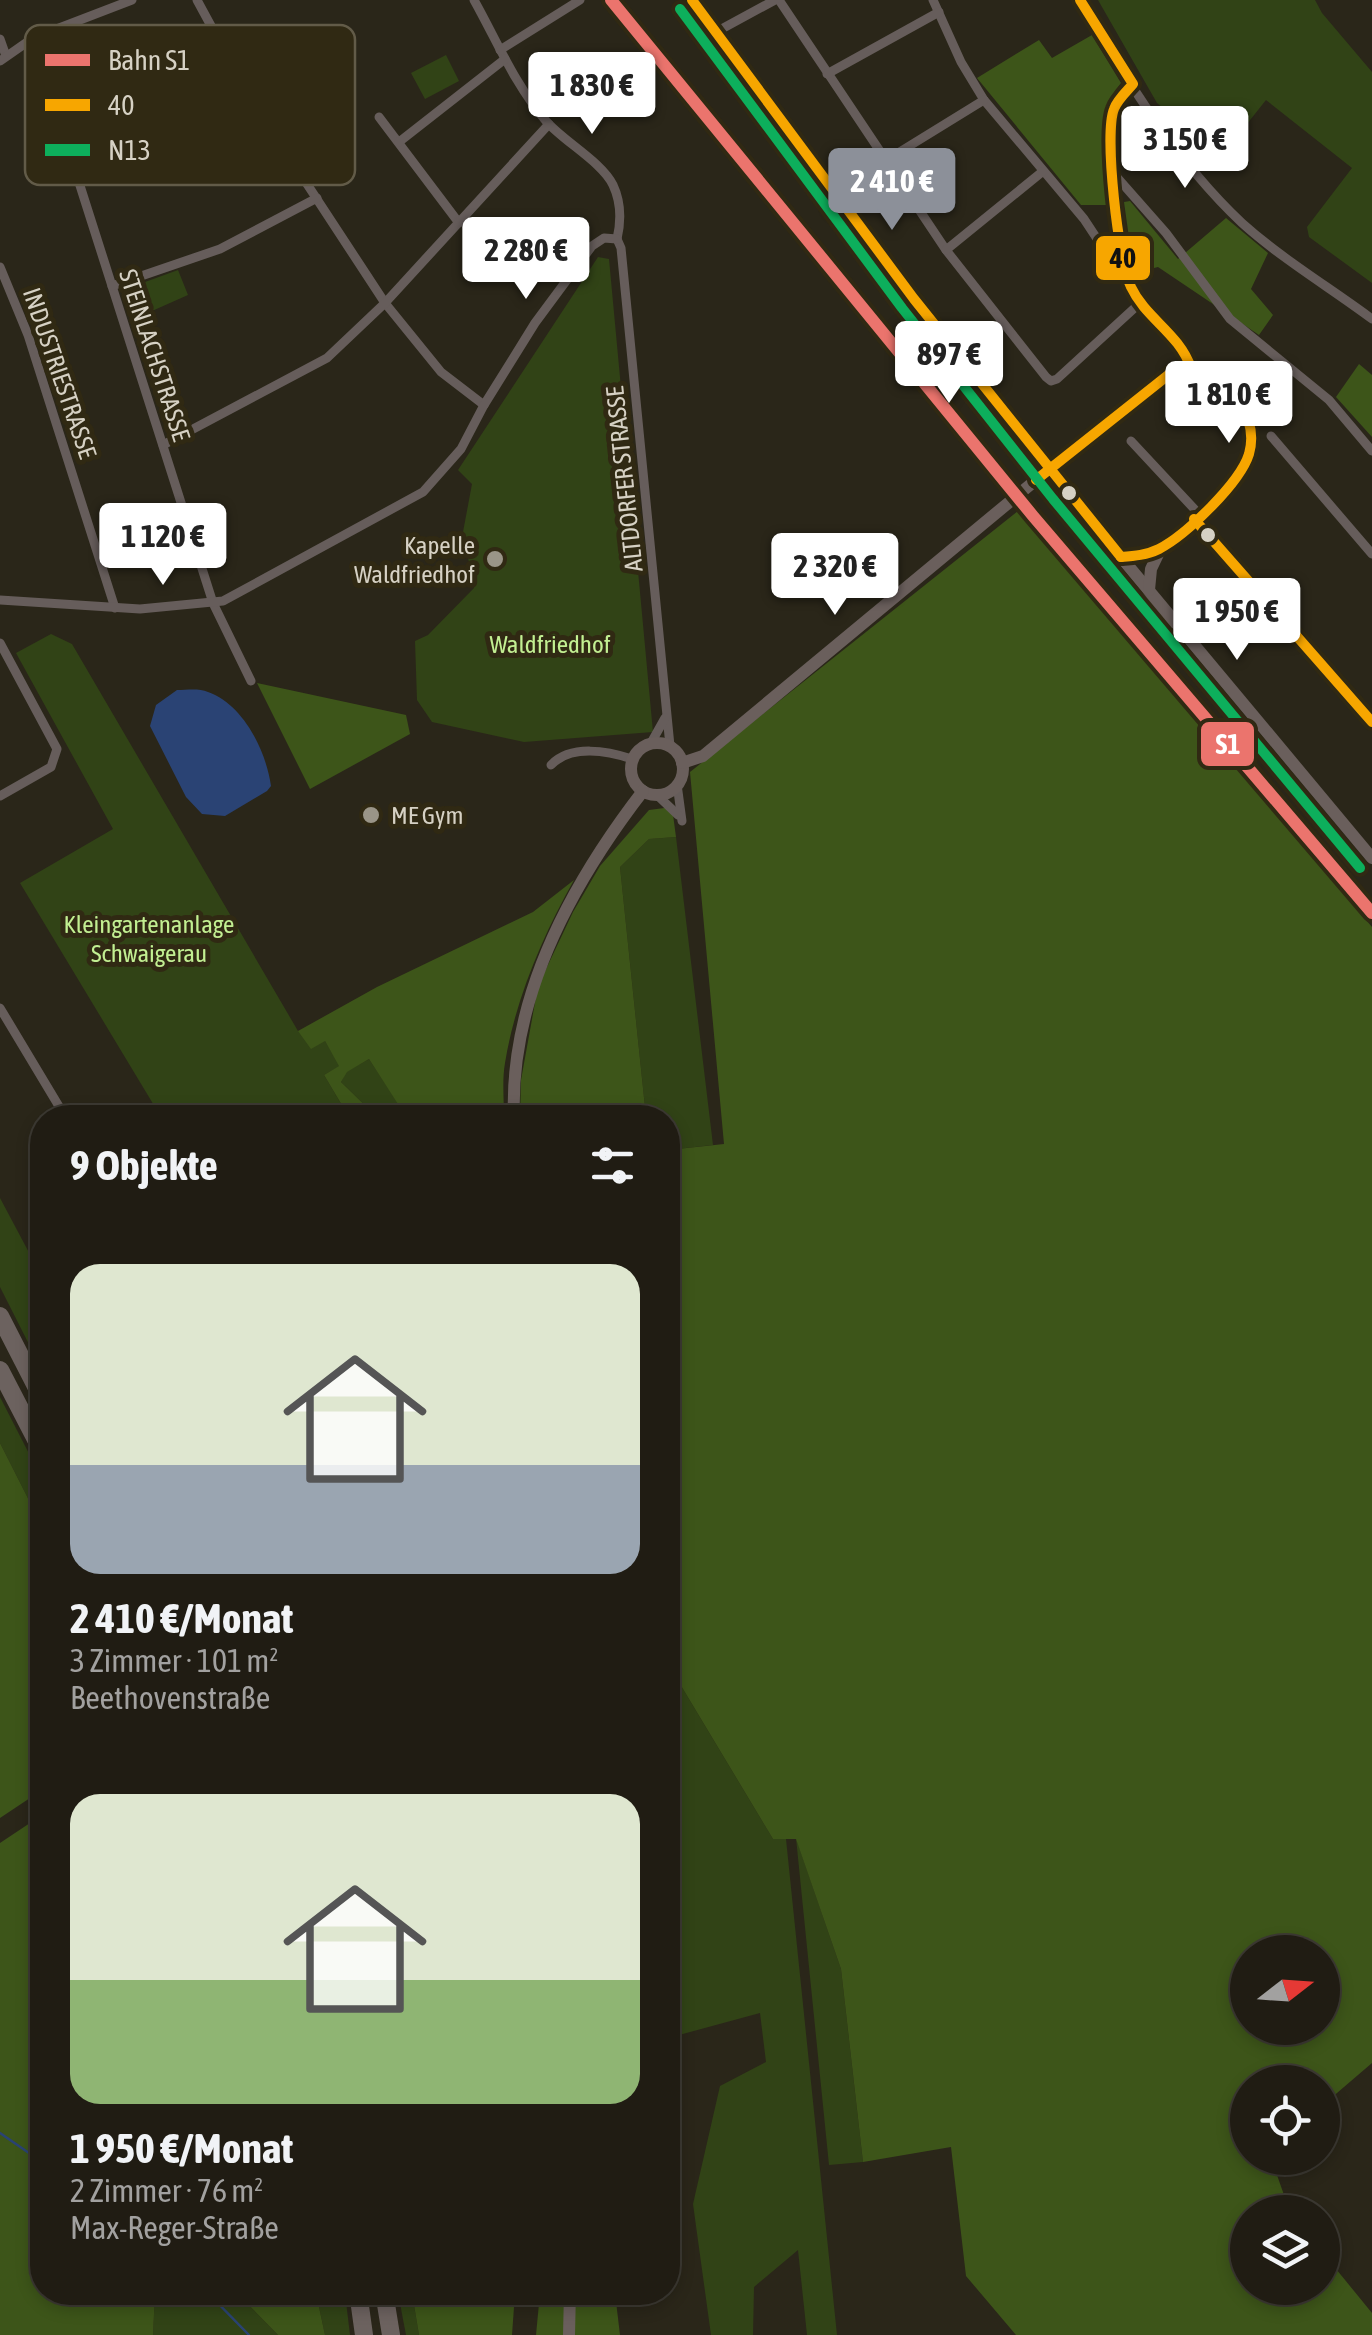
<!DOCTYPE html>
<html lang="de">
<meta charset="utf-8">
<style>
body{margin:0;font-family:"Asap Condensed",sans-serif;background:#28251c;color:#f1f3f6;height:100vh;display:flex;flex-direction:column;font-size:38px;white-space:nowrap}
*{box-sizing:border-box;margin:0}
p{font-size:32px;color:#a2a1a0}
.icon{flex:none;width:55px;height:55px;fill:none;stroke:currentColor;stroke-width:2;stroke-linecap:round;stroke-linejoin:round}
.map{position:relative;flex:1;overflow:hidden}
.side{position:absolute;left:30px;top:1105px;width:650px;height:1200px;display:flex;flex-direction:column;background:#201c13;border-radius:40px;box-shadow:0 5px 15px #0003,0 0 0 2px #3d3a33}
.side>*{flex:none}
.needle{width:65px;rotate:73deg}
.buttons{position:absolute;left:1230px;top:1935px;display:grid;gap:20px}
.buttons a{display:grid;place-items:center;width:110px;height:110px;border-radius:50%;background:#201c13;box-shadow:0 5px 15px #0003,0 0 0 2px #3d3a33;font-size:50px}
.price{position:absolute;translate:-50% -85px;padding:0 22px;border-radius:10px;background:#fff;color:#222;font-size:32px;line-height:65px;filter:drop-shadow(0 2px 5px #0008)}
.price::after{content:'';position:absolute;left:50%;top:60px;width:30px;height:22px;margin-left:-15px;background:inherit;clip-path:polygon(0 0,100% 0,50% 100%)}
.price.on{background:#8c9099;color:#fff}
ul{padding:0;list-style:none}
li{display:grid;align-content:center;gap:20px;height:530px;padding:0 40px}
li span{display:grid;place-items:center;height:310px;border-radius:30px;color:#555}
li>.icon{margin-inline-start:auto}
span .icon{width:180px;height:180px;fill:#fffc;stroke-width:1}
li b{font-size:42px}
h2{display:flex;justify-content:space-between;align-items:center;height:120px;padding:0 40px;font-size:42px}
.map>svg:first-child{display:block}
.green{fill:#314316}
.forest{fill:#3d5519;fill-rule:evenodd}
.water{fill:#2a4374}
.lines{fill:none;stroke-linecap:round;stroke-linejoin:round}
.stream{stroke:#2a4374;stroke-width:2.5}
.street{stroke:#665d5b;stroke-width:9}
.secondary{stroke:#6a5f5c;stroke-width:12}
.highway{stroke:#6c625f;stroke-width:18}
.secondary-bridge{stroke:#6a5f5c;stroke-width:12}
.bus-1-casing{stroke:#302913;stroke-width:18}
.bus-2-casing{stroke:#302913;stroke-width:18}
.bus-1{stroke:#f7a600;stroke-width:10}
.bus-2{stroke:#0daf5c;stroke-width:10}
.rail-1-casing{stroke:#302913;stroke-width:20}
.rail-1{stroke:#eb746d;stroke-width:12}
.bus-dot{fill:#d6d1c4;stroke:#302913;stroke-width:4}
.poi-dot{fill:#9a9588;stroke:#302913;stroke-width:4}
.labels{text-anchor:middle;stroke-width:10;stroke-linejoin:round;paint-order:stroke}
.street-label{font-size:25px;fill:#d6d1c4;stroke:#302913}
.poi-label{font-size:25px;fill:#d6d1c4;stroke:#302913;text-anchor:end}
.park-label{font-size:25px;fill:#c2ef92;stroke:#302913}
.key{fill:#302913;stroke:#625b48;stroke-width:2.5}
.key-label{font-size:28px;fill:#d6d1c4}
.line-badge{stroke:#302913;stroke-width:4}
.badge-label{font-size:28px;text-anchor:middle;font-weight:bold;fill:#fff}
.pale-badge-label{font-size:28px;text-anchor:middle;font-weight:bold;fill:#111}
</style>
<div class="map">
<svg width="1372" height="2335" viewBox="0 0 1372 2335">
<rect width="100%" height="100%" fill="#2a2619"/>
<g class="green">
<path d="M1098 0H1315L1322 13 1372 72V283L1309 237 1307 227 1352 168 1266 100 1220 158 1157 103Z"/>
<path d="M446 55 459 81 425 99 411 73Z"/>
<path d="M598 257 609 259 653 732 524 742 432 722 417 700 415 641 428 635 474 588 463 532 472 484 458 470Z"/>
<path d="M178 270 188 295 134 319 123 290Z"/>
<path d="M51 634 72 644 298 1031 325 1041 340 1066 324 1075 349 1117H161L20 883 113 829 16 653Z"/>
<path d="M676 837 713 1145 668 1150V1118L646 1117 620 867 649 839Z"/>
<path d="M369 1059 406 1115 377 1117 341 1082 346 1072Z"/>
<path d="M0 1198 42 1277V1370L0 1287Z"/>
<path d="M0 1397 42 1479V1526L0 1443Z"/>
<path d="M668 1664 773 1839H786L837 2335H807L798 2250 754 2287 753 2335H711L693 2204 720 2086 766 2062 760 2013 668 2038Z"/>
<path d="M796 1838 841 1969 863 2162 829 2165Z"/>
<path d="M155 2292 237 2293 278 2335H153Z"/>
<path d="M316 2293H345L350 2335H325Z"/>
<path d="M398 2293H412L419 2335H406Z"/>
</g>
<g class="forest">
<path d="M1092 35 1121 83C1092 117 1104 162 1108 205H1081L977 78 1039 40 1052 58Z"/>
<path d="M1130 201 1178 259 1226 218 1268 253 1251 289 1273 315 1259 335 1158 267 1134 273 1124 202Z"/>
<path d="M1359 364 1372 375V437L1336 397Z"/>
<path d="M1018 511 1372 927V2063L1323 2105 1322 2082H1248V2158H1271L1290 2212H1248V2288H1322L1323 2253 1372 2313V2335H1016L966 2276 951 2147 863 2162 841 1969 796 1839H773L668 1664V1150L724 1144 690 772ZM1248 1952H1322V2028H1248Z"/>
<path d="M257 683 406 715 410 734 310 789Z"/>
<path d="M672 807 676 837 649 839 620 867 646 1117 520 1118 521 1080 538 986 573 912 600 866 649 810Z"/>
<path d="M574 880C543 935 515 1000 505 1063 502 1080 504 1100 504 1117H400L405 1115 369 1059 347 1072 341 1082 377 1117H349L324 1075 339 1066 325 1041 311 1049 298 1031 377 987 533 912Z"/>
<path d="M0 1443 42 1526V1790L0 1818Z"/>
<path d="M42 1815V2292L155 2293 153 2335H0V1843Z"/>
<path d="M237 2293H316L325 2335H278Z"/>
<path d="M412 2293H515L512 2335H419Z"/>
<path d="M540 2293H615L620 2335H536Z"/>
</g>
<path class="water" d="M177 690C187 690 199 688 208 692 244 705 266 751 271 786L267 791 225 816 202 814 186 797 150 726 156 705Z"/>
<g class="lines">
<g class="stream">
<path d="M0 2133 42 2162"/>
<path d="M207 2292 249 2335"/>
</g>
<g class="street">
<path d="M197 0 248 94 385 303 441 372 484 405"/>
<path d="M474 0C497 41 515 85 546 121 563 141 602 162 613 185 621 202 621 222 617 239"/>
<path d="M779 0 946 250 1046 377 1051 381 1057 379 1140 303"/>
<path d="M933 0 961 62 984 100 1084 219 1115 266 1124 272"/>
<path d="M1080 0C1125 78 1176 161 1242 223 1282 259 1329 287 1372 319"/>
<path d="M716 32 775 0"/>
<path d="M33 38 213 603 251 681"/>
<path d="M0 39 6 56"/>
<path d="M500 50 580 0"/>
<path d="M0 61 33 38 132 0"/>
<path d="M827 74 939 12"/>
<path d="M1133 84 1114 107 1111 124C1113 162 1115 257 1131 288 1148 321 1182 329 1191 368"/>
<path d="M379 117 459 223"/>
<path d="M399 142 505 59"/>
<path d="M73 161 214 115 248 94"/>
<path d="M885 161 984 100"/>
<path d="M1114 174 1166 233 1230 319 1329 400 1372 451"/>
<path d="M617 239 621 248 670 746"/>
<path d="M946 250 1042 172"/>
<path d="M0 267 28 335 115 608"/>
<path d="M112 286 220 249 317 198"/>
<path d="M1271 436 1372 554"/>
<path d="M1131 441 1199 514"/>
<path d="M163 445 327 358 385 303 549 124"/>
<path d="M1194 519 1372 722"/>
<path d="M0 600 140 609 223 601 423 492 461 449 484 405 535 323 592 246 604 238 617 239"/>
<path d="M0 643 57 749 51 767 0 796"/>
<path d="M651 743 665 718"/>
<path d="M551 765C571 744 608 751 632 759"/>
<path d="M677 784 682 821"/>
<path d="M657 795 678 815"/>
<path d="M0 1008 66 1118"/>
</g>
<g class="secondary">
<path d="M692 0 914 299 1034 451"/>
<path d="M925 322 950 373 1036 480 1125 586 1169 623"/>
<path d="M1065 490 1372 858"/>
<path d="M1149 590 1151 569 1161 548"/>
<circle cx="657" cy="769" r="26"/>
<path d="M682 763 703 756 1036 480 1172 372C1214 358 1260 412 1249 453 1243 478 1182 536 1159 549 1147 555 1135 556 1121 557"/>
<path d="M514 1118C509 997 572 883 643 791"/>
<path d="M569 2335 570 2292"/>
</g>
<g class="highway">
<path d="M0 1316 42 1398"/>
<path d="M0 1370 42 1451"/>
<path d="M358 2292 364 2335"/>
<path d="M384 2292 391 2335"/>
</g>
<path class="secondary-bridge" d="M1034 451 1065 490"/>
<g class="bus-1-casing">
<g id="bus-1">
<path d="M692 0 914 299 1121 557"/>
<path d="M1080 0 1133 84C1127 91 1117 100 1114 109 1104 134 1118 261 1131 287 1146 319 1179 333 1191 368"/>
<path d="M1036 480 1172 372C1215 366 1262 408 1249 454 1240 483 1186 535 1159 549 1147 555 1134 556 1121 557"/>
<path d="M1194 519 1372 722"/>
</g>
</g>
<g class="bus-2-casing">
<path id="bus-2" d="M680 9 902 308 1053 499 1360 868"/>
</g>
<use href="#bus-1" class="bus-1"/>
<use href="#bus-2" class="bus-2"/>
<g class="rail-1-casing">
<path id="rail-1" d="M611 0 1033 516 1372 913"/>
</g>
<use href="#rail-1" class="rail-1"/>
</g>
<g class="bus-dot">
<circle cx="1069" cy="493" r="9"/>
<circle cx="1208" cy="535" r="9"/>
</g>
<g class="poi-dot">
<circle cx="495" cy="559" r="10"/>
<circle cx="371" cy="815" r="10"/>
</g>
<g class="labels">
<g class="street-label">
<text transform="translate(155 355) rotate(72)" y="9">STEINLACHSTRASSE</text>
<text transform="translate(60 373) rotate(71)" y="9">INDUSTRIESTRASSE</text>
<text transform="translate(624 479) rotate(-96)" y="9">ALTDORFER STRASSE</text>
</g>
<g class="poi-label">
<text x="475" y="554">Kapelle<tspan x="475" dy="29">Waldfriedhof</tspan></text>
<text x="391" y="824" text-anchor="start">ME Gym</text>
</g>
<g class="park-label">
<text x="550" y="653">Waldfriedhof</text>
<text x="149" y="933">Kleingartenanlage<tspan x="149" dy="29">Schwaigerau</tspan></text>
</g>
</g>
<rect x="25" y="25" width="330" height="160" rx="15" class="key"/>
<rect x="45" y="54" width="45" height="12" fill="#eb746d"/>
<rect x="45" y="99" width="45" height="12" fill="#f7a600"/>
<rect x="45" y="144" width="45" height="12" fill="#0daf5c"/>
<g class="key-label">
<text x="108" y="70">Bahn S1</text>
<text x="108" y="115">40</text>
<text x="108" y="160">N13</text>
</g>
<g class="line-badge">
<rect x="1094" y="234" width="58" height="48" rx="10" fill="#f7a600"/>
<rect x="1199" y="720" width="57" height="48" rx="10" fill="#eb746d"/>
</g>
<g class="badge-label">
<text x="1228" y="754">S1</text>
</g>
<g class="pale-badge-label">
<text x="1123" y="268">40</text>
</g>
</svg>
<div class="buttons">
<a><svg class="needle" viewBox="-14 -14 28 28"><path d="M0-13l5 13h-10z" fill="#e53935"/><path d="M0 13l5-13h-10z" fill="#a2a1a0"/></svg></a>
<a><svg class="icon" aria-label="locate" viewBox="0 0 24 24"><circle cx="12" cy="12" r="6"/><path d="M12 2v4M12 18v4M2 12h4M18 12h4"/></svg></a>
<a><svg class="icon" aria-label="layers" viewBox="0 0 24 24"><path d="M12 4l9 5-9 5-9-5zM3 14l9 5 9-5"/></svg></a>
</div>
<b class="price" style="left:592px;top:137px">1 830 €</b>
<b class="price" style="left:1185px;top:191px">3 150 €</b>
<b class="price on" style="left:892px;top:233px">2 410 €</b>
<b class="price" style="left:526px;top:302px">2 280 €</b>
<b class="price" style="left:949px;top:406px">897 €</b>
<b class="price" style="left:1229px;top:446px">1 810 €</b>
<b class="price" style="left:163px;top:588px">1 120 €</b>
<b class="price" style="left:835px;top:618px">2 320 €</b>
<b class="price" style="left:1237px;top:663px">1 950 €</b>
<section class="side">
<h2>9 Objekte<svg class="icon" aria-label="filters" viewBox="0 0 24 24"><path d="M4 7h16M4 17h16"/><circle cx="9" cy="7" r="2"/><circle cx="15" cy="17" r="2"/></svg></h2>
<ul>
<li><span style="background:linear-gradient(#dfe7d0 65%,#9aa5b1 0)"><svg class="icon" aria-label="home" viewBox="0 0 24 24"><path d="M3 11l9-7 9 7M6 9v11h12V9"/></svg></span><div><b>2 410 €/Monat</b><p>3 Zimmer · 101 m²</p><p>Beethovenstraße</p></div></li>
<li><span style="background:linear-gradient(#dfe7d0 60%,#8fb573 0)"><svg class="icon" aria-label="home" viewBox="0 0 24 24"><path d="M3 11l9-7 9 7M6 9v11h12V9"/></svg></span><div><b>1 950 €/Monat</b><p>2 Zimmer · 76 m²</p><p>Max-Reger-Straße</p></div></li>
</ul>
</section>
</div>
